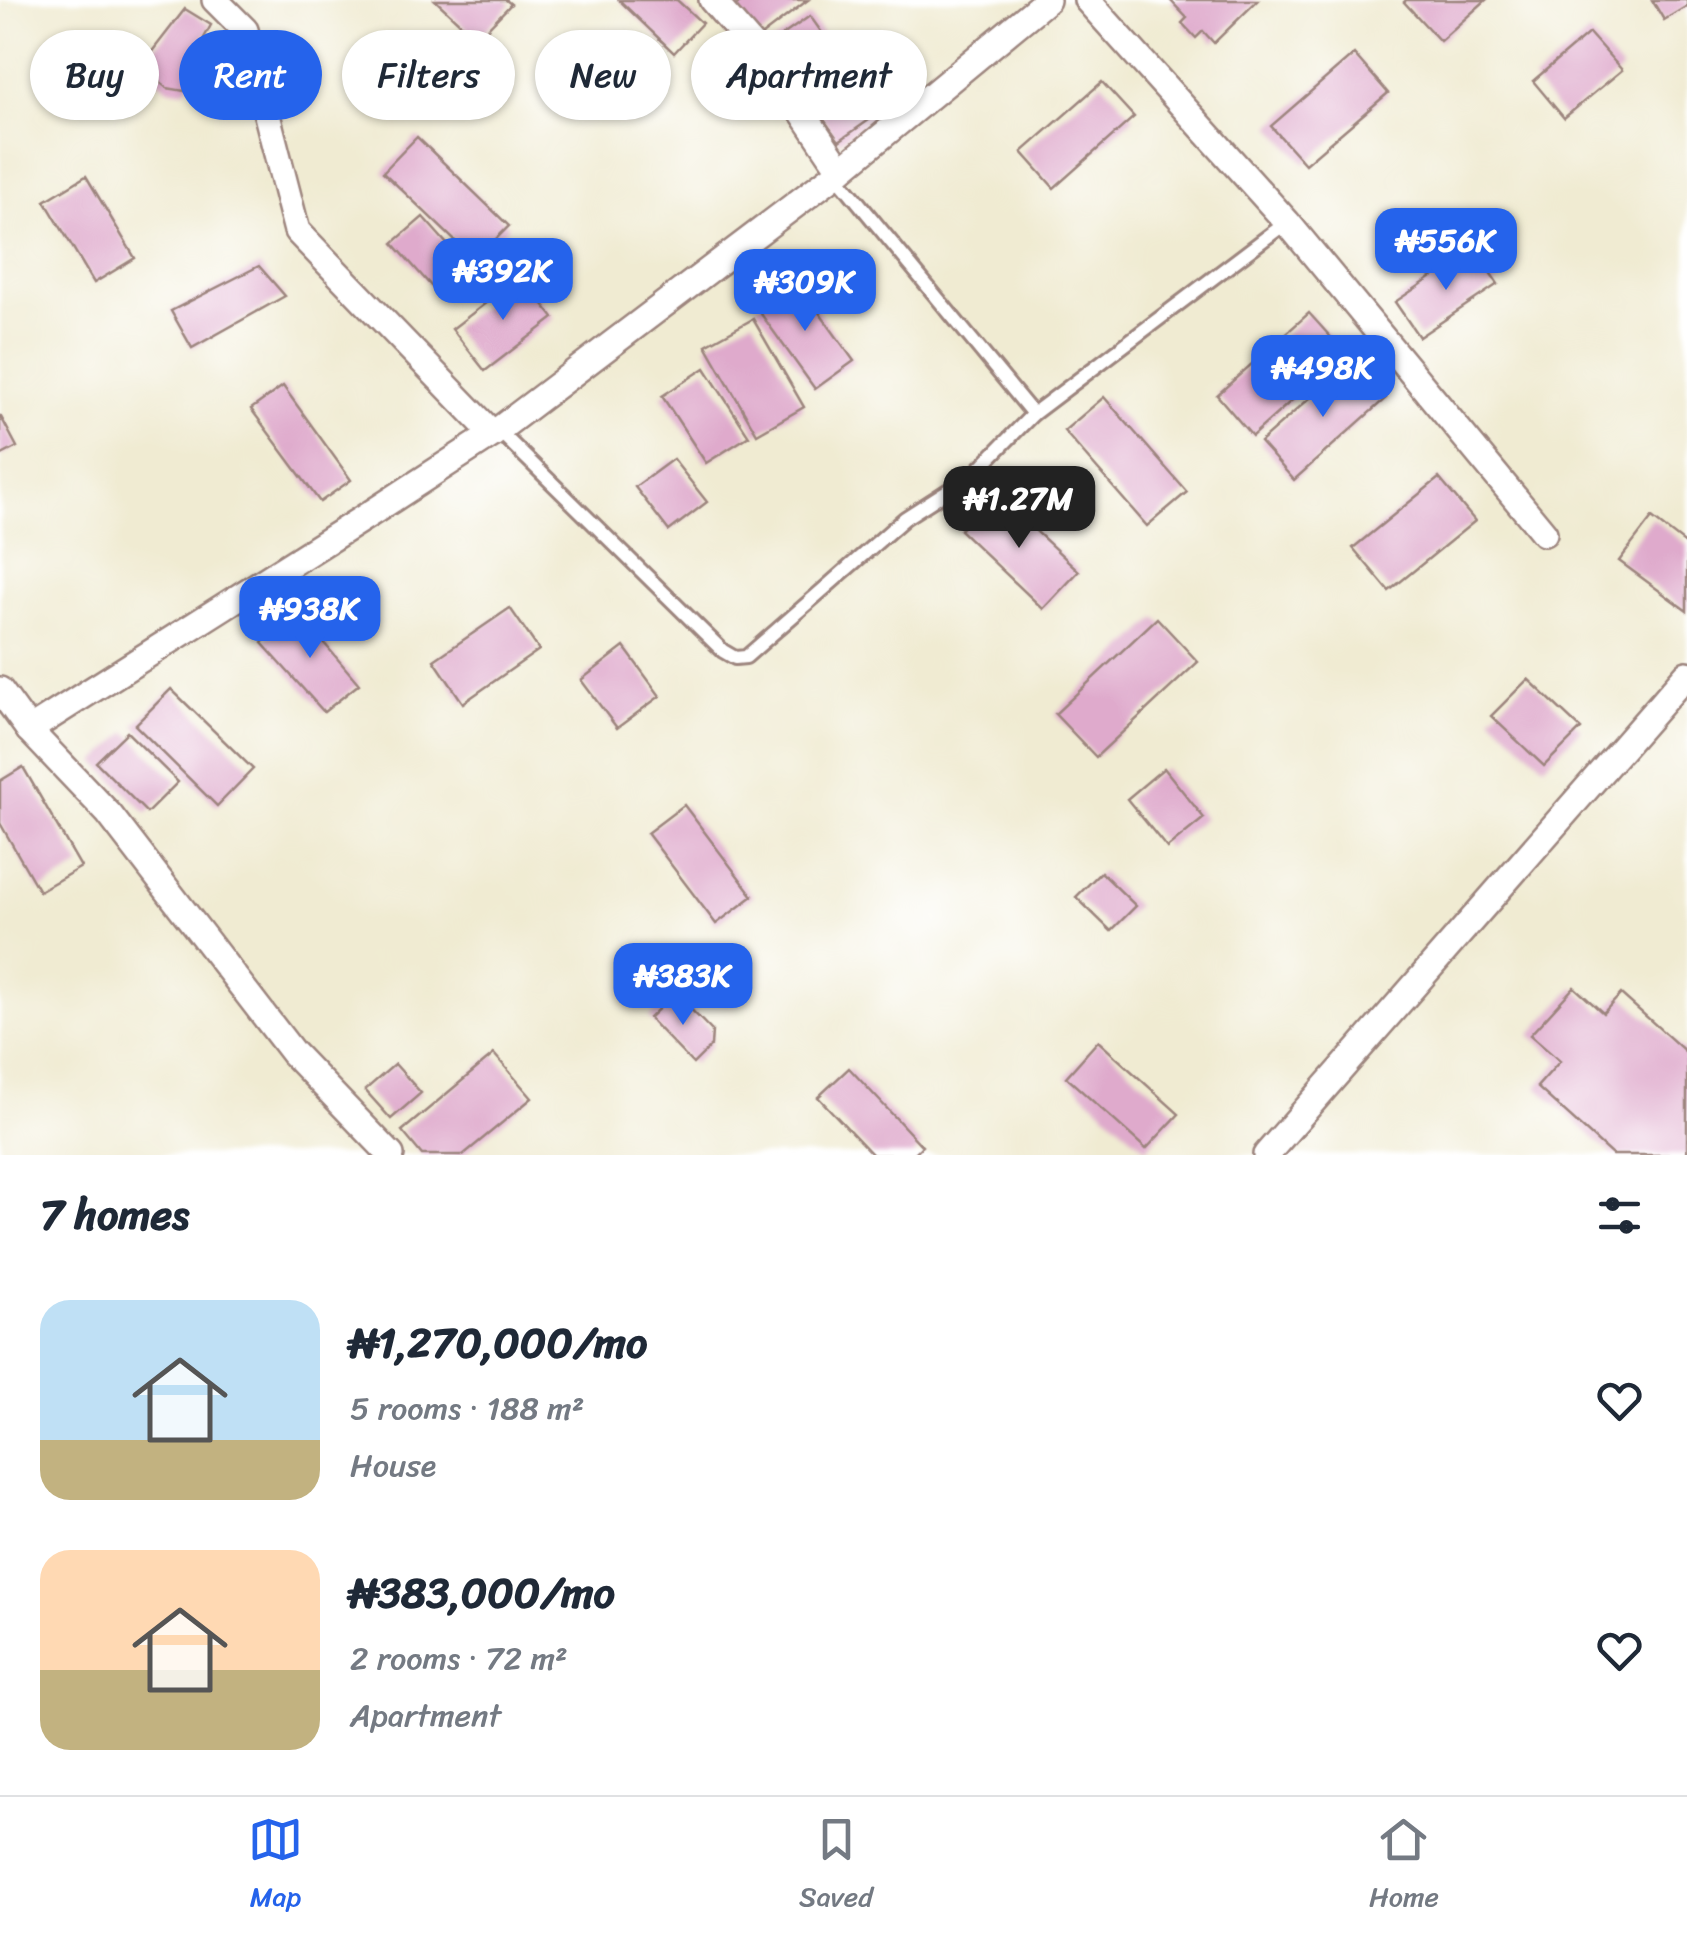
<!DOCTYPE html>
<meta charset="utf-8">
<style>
body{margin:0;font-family:Sriracha,sans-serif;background:#f6f6f7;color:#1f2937;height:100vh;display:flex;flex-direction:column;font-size:38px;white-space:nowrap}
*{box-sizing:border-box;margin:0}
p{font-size:32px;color:#747a83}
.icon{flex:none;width:55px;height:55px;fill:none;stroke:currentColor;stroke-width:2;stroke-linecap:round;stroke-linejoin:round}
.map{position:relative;height:1155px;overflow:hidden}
.side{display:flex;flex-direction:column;background:#fff;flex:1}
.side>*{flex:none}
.guide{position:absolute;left:30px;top:30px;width:1000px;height:90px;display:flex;gap:20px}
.price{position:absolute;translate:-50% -85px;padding:0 22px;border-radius:20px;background:#2563eb;color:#fff;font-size:32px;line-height:65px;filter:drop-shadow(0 2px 5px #0008)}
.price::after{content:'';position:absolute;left:50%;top:60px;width:30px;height:22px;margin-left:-15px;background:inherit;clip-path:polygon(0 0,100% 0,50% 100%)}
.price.active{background:#222;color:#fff}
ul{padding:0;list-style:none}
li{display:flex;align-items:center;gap:30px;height:250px;padding:0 40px}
li span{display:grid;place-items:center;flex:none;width:280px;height:200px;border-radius:30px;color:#555}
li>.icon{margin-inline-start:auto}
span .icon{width:120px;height:120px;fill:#fffc;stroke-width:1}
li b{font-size:42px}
h2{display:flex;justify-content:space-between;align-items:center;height:120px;padding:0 40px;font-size:42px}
.pill{padding:0 35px;border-radius:45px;background:#fff;box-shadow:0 2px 8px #0004;font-size:35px;line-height:90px}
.pill.active{background:#2563eb;color:#fff}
.tab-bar{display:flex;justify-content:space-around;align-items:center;height:140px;border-top:2px solid #e0e1e3;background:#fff;font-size:28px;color:#747a83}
.tab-bar a{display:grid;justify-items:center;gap:5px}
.tab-bar .active{color:#2563eb}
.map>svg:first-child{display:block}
.building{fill:#dfaacc}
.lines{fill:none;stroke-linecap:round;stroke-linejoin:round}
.lane-casing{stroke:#9d857e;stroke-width:18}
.street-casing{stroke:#9d857e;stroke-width:30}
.lane{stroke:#fff;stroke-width:12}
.street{stroke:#fff;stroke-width:25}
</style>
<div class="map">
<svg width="1687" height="1155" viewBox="0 0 1687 1155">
<rect width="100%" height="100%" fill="#fff"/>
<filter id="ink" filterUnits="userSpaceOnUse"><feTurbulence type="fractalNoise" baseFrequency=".01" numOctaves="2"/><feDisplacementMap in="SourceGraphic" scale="20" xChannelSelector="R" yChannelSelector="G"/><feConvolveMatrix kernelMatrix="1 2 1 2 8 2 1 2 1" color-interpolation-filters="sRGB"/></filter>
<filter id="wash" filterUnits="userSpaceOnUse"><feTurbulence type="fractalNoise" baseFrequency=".0048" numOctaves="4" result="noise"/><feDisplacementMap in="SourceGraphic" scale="40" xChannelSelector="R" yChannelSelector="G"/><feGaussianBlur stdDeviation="2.25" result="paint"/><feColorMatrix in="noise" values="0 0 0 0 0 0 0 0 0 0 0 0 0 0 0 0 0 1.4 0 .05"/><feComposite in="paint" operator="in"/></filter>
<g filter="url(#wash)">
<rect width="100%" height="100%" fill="#f0ebd2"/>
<g id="blocks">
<g class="building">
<path d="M435 0H506L511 4 477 39Z"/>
<path d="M619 0H677L702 23 674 53Z"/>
<path d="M743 0H808L758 38 734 7Z"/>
<path d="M1170 0H1258L1214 43 1203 31 1196 38 1182 23 1187 18Z"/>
<path d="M1406 0H1486L1440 41 1404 2Z"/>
<path d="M1652 0H1687V6L1664 20Z"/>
<path d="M185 9 211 25 204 38 214 49 184 91 167 88 140 67Z"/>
<path d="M810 16 879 113 839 141 770 44Z"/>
<path d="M1589 33 1622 70 1564 118 1533 81Z"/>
<path d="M1354 54 1388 93 1305 164 1271 126Z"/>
<path d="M1102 82 1134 117 1054 188 1022 152Z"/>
<path d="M417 137 509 226 475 260 383 172Z"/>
<path d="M86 176 135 258 94 283 45 201Z"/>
<path d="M423 217 462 261 432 287 393 243Z"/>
<path d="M1474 249 1498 284 1419 337 1395 302Z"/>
<path d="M259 266 285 296 192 348 171 311Z"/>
<path d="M521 276 554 318 485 371 452 329Z"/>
<path d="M795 279 854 361 815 389 756 307Z"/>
<path d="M1309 313 1345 353 1252 436 1217 395Z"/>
<path d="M753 319 804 407 757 434 706 345Z"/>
<path d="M1352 361 1386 398 1294 480 1260 442Z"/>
<path d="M705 368 749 436 706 463 662 396Z"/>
<path d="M283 386 351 480 320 502 251 409Z"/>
<path d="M1104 397 1187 492 1147 526 1064 431Z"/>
<path d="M0 415 17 447 0 456Z"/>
<path d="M673 459 707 502 669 531 635 487Z"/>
<path d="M1439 478 1475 521 1389 591 1353 548Z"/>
<path d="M995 493 1079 571 1043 609 960 530Z"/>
<path d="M1652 518 1687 545V611L1619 561Z"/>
<path d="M294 608 359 684 324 712 262 643Z"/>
<path d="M510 608 539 650 463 703 434 660Z"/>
<path d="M1157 618 1198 662 1096 757 1055 714Z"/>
<path d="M624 647 660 696 617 728 581 680Z"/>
<path d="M1528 679 1581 729 1544 766 1491 716Z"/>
<path d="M171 689 253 769 217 806 135 725Z"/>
<path d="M127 732 178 782 147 813 96 762Z"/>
<path d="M23 767 81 867 39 891 0 823V781Z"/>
<path d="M1164 768 1204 818 1167 848 1127 799Z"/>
<path d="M684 805 753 896 716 924 647 833Z"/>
<path d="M1101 872 1136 906 1111 931 1076 897Z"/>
<path d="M1574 987 1603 1013 1621 994 1687 1053V1155H1612L1537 1087 1560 1061 1530 1035Z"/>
<path d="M675 993 712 1031 711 1046 693 1064 649 1018Z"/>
<path d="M1098 1041 1179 1114 1146 1149 1066 1077Z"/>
<path d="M494 1054 532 1098 463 1155H422L402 1131Z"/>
<path d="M395 1064 421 1093 391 1119 365 1090Z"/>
<path d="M849 1068 922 1146 913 1155H873L818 1097Z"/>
</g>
</g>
</g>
<g filter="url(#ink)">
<use href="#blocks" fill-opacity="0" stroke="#9d857e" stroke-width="2.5"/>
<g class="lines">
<g class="lane-casing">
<g id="lane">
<path d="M835 174 1033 414"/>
<path d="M498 430 723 651 735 658 746 657 905 518 975 473 1033 414 1287 222"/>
</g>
</g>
<g class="street-casing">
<g id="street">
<path d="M215 0 245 30 297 231 493 434"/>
<path d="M712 0 776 73 841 170 1047 0"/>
<path d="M1087 0 1287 222 1544 533"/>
<path d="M0 690 29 730 109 814 293 1053 391 1155"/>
<path d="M29 730 376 510 493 434 841 170"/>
<path d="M1266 1155 1687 674"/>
</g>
</g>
<use href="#lane" class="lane"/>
<use href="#street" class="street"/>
</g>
</g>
</svg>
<b class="price" style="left:1446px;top:293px">₦556K</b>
<b class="price" style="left:503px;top:323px">₦392K</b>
<b class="price" style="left:805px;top:334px">₦309K</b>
<b class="price" style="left:1323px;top:420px">₦498K</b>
<b class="price active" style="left:1019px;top:551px">₦1.27M</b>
<b class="price" style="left:310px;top:661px">₦938K</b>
<b class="price" style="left:683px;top:1028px">₦383K</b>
<div class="guide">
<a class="pill">Buy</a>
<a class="pill active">Rent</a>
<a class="pill">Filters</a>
<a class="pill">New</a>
<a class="pill">Apartment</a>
</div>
</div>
<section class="side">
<h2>7 homes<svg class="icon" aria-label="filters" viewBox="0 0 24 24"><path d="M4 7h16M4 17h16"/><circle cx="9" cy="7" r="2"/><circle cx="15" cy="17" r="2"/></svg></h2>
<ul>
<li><span style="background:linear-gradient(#bfe0f5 70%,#c2b280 0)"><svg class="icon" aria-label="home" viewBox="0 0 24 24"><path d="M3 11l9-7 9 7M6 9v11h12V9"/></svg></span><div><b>₦1,270,000/mo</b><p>5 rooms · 188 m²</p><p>House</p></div><svg class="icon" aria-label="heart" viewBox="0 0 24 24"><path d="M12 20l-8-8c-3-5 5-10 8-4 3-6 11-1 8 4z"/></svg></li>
<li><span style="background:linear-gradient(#ffd9b3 60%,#c2b280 0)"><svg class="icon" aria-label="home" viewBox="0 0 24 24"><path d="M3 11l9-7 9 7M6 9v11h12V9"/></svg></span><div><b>₦383,000/mo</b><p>2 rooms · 72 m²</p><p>Apartment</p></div><svg class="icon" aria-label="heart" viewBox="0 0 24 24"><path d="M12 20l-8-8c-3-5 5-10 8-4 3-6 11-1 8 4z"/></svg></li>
</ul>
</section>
<nav class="tab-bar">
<a class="active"><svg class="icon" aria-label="map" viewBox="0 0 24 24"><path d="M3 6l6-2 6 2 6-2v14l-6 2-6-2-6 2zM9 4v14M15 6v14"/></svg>Map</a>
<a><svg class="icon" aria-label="saved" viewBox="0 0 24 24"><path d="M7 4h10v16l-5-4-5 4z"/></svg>Saved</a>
<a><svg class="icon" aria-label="home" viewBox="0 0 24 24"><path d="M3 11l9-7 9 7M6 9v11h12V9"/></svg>Home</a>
</nav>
